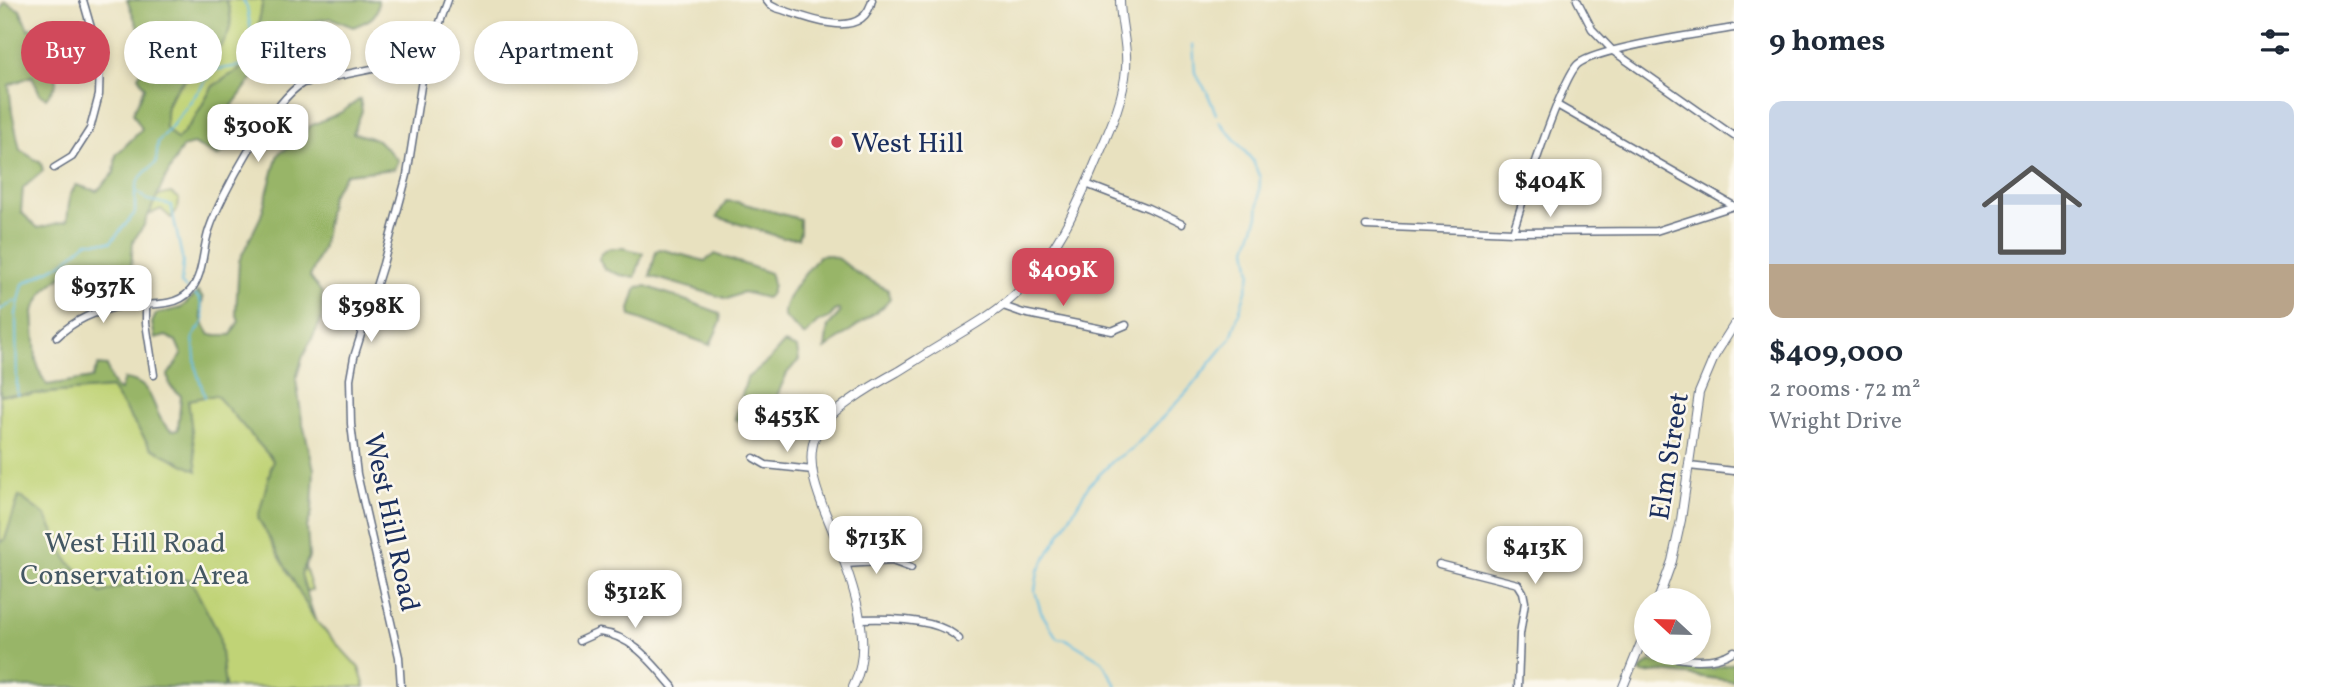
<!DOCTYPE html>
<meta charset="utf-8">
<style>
body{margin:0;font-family:Vollkorn,serif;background:#f2f2f3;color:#1f2937;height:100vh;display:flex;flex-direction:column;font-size:26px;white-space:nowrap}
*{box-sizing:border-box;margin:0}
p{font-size:23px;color:#747a83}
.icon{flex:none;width:38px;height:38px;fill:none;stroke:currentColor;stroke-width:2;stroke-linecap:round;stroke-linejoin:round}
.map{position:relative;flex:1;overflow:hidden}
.drawer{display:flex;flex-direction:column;background:#fff;width:595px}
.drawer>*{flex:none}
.guide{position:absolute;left:21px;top:21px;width:665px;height:63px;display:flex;gap:14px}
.needle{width:46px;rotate:292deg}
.fabs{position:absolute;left:1634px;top:588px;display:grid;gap:14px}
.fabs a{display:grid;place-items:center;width:77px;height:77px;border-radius:50%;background:#fff;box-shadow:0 4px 10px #0003;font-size:35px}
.price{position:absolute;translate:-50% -60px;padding:0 16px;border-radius:14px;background:#fff;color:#222;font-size:23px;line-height:46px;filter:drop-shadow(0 2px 4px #0008)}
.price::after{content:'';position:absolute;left:50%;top:42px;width:21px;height:16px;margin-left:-10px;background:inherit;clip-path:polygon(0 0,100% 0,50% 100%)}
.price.current{background:#d1495b;color:#fff}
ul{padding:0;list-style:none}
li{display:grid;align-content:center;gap:14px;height:371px;padding:0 35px}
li+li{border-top:2px solid #e0e1e3}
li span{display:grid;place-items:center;height:217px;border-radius:14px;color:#555}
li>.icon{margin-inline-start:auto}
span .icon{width:126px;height:126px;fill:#fffc;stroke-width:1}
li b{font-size:30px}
h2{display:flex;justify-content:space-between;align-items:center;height:84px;padding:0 35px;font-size:30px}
.pill{padding:0 24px;border-radius:32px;background:#fff;box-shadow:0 4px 10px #0003;font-size:24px;line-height:63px}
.pill.current{background:#d1495b;color:#fff}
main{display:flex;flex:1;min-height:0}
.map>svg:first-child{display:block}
.green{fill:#c0d376;stroke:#6e816a;stroke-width:2}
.forest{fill:#98b567;stroke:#5a7262;stroke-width:2}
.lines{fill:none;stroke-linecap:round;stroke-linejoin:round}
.stream{stroke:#66bee3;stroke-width:2}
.minor-casing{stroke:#636d80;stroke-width:9}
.tertiary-casing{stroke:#636d80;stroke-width:10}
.minor{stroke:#fff;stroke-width:6}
.tertiary{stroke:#fff;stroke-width:8}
.poi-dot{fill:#d1495b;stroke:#fbf7ec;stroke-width:2.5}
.labels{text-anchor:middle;stroke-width:5;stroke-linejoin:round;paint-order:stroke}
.poi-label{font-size:28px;fill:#1b2f5e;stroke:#fbf7ec;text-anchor:start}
.street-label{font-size:28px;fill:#1b2f5e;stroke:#fbf7ec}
.park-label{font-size:28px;fill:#445864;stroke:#fbf7ec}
</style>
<main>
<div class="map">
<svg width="1734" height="687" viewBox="0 0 1734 687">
<rect width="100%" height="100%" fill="#fbf7ec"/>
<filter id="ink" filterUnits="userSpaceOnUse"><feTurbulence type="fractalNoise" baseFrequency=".0143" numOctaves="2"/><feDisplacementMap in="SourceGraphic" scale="14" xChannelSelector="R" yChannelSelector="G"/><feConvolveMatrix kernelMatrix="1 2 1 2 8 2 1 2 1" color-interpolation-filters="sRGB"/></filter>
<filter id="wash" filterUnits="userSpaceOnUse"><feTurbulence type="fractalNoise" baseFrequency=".00686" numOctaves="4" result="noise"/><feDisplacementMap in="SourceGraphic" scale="28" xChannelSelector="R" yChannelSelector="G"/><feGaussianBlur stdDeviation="1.57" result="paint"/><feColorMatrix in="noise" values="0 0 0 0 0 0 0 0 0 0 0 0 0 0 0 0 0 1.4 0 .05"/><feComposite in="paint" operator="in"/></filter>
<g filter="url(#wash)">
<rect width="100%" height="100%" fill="#e8e1bf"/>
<g class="green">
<path d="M226 0H263L256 38 246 66 213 86 193 121 172 147 149 198 171 193 179 199 178 208 171 218 161 209 139 219 123 257 134 272 122 288 107 287 97 258 89 194 121 176 167 107C181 65 248 52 226 0Z"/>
<path d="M272 373 301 554 312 590 299 592 315 620 359 668 365 687H225V684L222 687H0V387L22 395 111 388 151 448 193 451 188 399 214 395Z"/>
</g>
<g class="forest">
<path d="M127 0H226C247 48 192 62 171 96 165 105 166 117 166 128L177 140 193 121 213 86 246 65 256 38 263 0H378C379 18 368 21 353 27L331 18 299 24 269 43 254 76 229 110 231 146 218 156 193 144 182 147 163 183 143 227 133 241 130 282 117 287 80 261 45 290 33 311 36 359 41 375 47 385 92 378 98 365 107 366 111 380 116 388 120 390 124 379C159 382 149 416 172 431L178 430 181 396 170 386 168 375 182 355 176 341 166 336 155 339 152 323 156 314 181 308 198 292 203 298C199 315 201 321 210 335H231L239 321 236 312 239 261 261 216 277 157 280 152 295 145 310 126 342 112 360 99 362 111 353 133 378 140 398 160 394 169 346 174 331 196 323 246 310 277 322 293V319L303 356 296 379 302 420 314 469 312 512 307 527 309 557 301 574 315 620 258 518 273 460 216 395 188 400 197 471 151 448 111 388 22 395H0V11L5 2 20 10 28 29 45 25 56 34V85L46 98 40 94 32 76 9 85 12 112 20 150 41 163 43 171 23 188 21 212 38 228 67 221 70 195 76 185 97 191 114 173 116 155 142 129 133 113 145 87 138 76 150 58Z"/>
<path d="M726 201 738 202 800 219V232L798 238H783L717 217Z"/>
<path d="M610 248H623L643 253 635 277 620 275 604 269 599 259 602 252Z"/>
<path d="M660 249 705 261 715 254 770 273C774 281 774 294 766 298L743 292 728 299 650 276 656 251Z"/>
<path d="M827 255 839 259 858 274 888 290 890 298 884 306 825 349 828 326 840 313 839 310H836L829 318 818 322 805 336 784 317C781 299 808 271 819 256Z"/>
<path d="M646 286 720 313 721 321 710 345 631 316 630 309 637 287Z"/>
<path d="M784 343 797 348 799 360 787 373 767 419 751 417 739 421 735 419 747 378 769 360Z"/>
<path d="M19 496 46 516 68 561 101 593 146 578 190 579 219 634 225 687H0V542L5 539Z"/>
<path d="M1650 662 1712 669 1734 663V681L1663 672 1642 674 1640 671Z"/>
</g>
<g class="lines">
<g class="stream">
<path d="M1193 44 1195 73 1207 92 1216 114"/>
<path d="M136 191 147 200 171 205 183 262 181 284 186 288"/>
<path d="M195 295 200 299 204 321 193 337 196 369 205 397"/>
<path d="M0 310 17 300"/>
<path d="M17 395 16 314 23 284 63 263 87 242H111L135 213C135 184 133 181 156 163L158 142C179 120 195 94 214 70L239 66 254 50 247 7 243 0"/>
<path d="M1117 687 1102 661 1066 639 1057 638 1041 612 1035 591 1038 571 1089 485 1114 460 1133 448 1186 393 1231 338 1245 294 1251 273 1247 248 1258 216 1260 178 1253 161 1219 121"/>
</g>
</g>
</g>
<g filter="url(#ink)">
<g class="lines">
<g class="minor-casing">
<g id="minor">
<path d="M766 0 770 5 776 8C805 16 862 44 872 0"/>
<path d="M1577 0 1592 29 1613 51 1734 136"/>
<path d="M1557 105 1734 206"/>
<path d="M54 168 72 157 90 129 99 95 100 59 83 0"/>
<path d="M1086 184 1148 208 1182 224"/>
<path d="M1366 226 1513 232 1656 231 1734 206"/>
<path d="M1513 232C1522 203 1561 79 1578 64 1598 48 1704 33 1734 28"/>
<path d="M146 305V323L154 375"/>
<path d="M1003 306 1023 313 1112 331 1126 325"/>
<path d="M57 337C75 319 98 310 123 306 144 303 175 309 190 291 204 275 202 250 209 230 220 196 273 100 303 83L426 58"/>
<path d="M754 458 766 465 813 470"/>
<path d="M1689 466 1734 471"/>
<path d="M846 564 892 561 911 568"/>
<path d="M1439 564 1518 584 1523 592 1525 602 1520 634 1518 687"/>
<path d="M859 619C886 618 940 618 959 639"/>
<path d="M579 641 599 632C633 636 652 663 673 687"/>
<path d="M1650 653C1677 658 1709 667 1734 651"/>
<path d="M401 687 399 657 357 474 351 424 350 379 354 357 383 264 407 175 424 67 448 0"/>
</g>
</g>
<g class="tertiary-casing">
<g id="tertiary">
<path d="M1658 600 1672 561 1681 520 1699 393 1715 355 1734 325"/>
<path d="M853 687C877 641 849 573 832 529 821 502 804 467 815 437 823 414 875 384 897 372 915 361 933 349 951 339 974 325 997 312 1016 294 1055 257 1077 207 1097 159 1109 131 1124 99 1126 68 1128 45 1120 23 1120 0"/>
<path d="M1623 687 1647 628"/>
</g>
</g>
<use href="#minor" class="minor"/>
<use href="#tertiary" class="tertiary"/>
</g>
</g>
<circle class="poi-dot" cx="837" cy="142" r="7"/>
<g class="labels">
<g class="poi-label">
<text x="851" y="152">West Hill</text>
</g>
<g class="street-label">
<text transform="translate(1668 456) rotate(-81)" y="10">Elm Street</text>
<text transform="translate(393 522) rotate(78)" y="10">West Hill Road</text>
</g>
<g class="park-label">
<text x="135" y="552">West Hill Road<tspan x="135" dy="32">Conservation Area</tspan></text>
</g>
</g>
</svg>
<div class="fabs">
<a><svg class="needle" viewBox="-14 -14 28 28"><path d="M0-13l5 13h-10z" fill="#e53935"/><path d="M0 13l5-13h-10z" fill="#747a83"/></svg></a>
</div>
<b class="price" style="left:258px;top:164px">$300K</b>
<b class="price" style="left:1550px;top:219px">$404K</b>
<b class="price current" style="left:1063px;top:308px">$409K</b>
<b class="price" style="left:103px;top:325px">$937K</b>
<b class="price" style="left:371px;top:344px">$398K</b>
<b class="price" style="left:787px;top:454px">$453K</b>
<b class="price" style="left:876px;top:576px">$713K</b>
<b class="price" style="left:1535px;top:586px">$413K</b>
<b class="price" style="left:635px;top:630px">$312K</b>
<div class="guide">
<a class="pill current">Buy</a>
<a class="pill">Rent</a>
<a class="pill">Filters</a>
<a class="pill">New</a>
<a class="pill">Apartment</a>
</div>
</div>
<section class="drawer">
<h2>9 homes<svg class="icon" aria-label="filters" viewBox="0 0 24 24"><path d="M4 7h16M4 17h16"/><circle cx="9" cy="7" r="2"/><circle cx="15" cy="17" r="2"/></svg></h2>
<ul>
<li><span style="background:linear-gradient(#c9d6e8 75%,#b9a48a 0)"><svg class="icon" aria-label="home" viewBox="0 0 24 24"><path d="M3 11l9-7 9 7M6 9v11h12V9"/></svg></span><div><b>$409,000</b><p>2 rooms · 72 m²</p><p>Wright Drive</p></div></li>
</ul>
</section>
</main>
